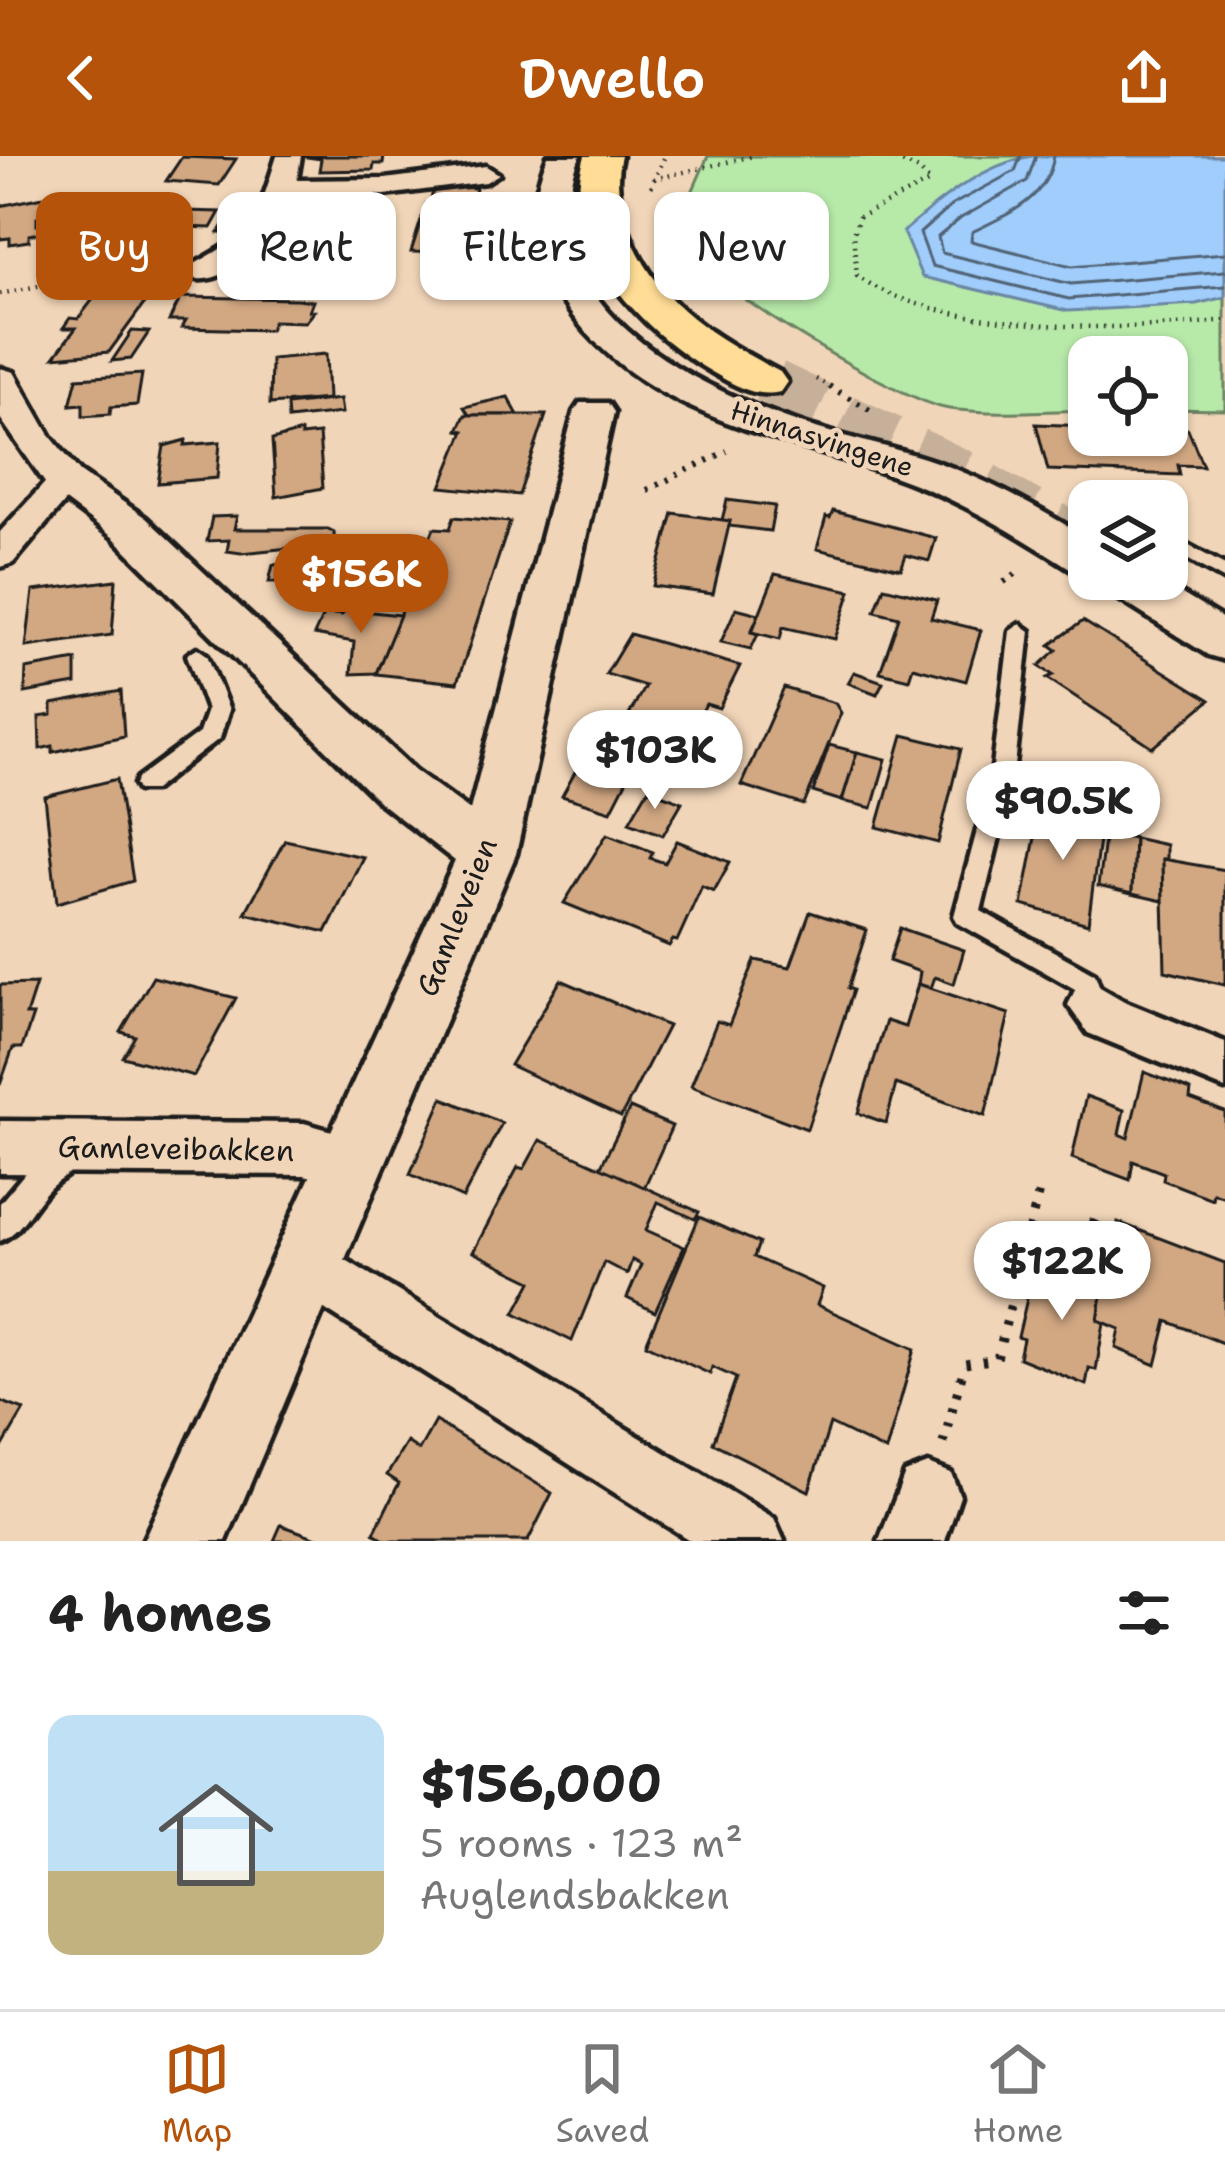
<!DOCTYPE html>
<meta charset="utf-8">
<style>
body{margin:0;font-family:"Shantell Sans",sans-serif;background:#f6f6f6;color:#222;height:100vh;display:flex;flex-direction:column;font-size:45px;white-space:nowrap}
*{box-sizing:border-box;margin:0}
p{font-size:39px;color:#767676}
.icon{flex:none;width:66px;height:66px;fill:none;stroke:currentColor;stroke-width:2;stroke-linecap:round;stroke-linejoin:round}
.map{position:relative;height:1385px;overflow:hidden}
.panel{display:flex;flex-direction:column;background:#fff;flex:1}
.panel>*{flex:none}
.top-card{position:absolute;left:36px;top:36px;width:1155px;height:108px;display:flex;gap:24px}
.controls{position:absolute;left:1068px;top:180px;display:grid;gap:24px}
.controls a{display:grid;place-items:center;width:120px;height:120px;border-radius:24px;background:#fff;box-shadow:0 3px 9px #0004;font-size:60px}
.price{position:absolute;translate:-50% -102px;padding:0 27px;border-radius:42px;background:#fff;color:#222;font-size:39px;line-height:78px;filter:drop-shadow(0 3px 6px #0008)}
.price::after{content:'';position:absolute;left:50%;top:72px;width:36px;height:27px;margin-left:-18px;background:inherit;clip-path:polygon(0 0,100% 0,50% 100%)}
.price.current{background:#b45309;color:#fff}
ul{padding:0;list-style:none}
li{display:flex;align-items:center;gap:36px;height:300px;padding:0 48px}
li+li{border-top:3px solid #e0e0e0}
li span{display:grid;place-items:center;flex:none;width:336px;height:240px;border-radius:24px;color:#555}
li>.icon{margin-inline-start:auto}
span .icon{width:144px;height:144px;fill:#fffc;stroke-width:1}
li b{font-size:51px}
h2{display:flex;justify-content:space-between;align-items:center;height:144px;padding:0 48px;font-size:51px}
.tag{padding:0 42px;border-radius:24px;background:#fff;box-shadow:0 3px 9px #0004;font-size:42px;line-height:108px}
.tag.current{background:#b45309;color:#fff}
header{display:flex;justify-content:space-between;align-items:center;height:156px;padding:0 48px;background:#b45309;color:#fff;font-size:54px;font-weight:600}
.tabs{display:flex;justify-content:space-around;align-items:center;height:168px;border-top:3px solid #e0e0e0;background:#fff;font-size:33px;color:#767676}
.tabs a{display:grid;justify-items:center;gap:6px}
.tabs .current{color:#b45309}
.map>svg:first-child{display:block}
.green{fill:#b7e9a9;stroke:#6a8262;stroke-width:3}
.water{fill:#a0cdfb;stroke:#6b86a2;stroke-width:3}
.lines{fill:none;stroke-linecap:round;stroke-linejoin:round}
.shore{stroke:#516375;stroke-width:3}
.building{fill:#d2a883;stroke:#1c1c1c;stroke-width:3}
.primary-tunnel-far1{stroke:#c6b099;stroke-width:40;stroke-dasharray:40 21;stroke-linecap:butt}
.primary-tunnel{stroke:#c6b099;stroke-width:52;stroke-dasharray:52 26;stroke-linecap:butt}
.service-casing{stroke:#1c1c1c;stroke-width:9}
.minor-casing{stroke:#1c1c1c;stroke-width:9}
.tertiary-casing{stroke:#1c1c1c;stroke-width:9}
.primary-casing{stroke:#1c1c1c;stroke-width:9}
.path-far2{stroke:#1c1c1c;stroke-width:4.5;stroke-dasharray:1.5 6;stroke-linecap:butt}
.path-far1{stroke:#1c1c1c;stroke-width:6;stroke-dasharray:3 8;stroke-linecap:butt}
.path{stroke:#1c1c1c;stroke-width:9;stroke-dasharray:4.5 12;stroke-linecap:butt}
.service{fill:#f1d5b8;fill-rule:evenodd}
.minor{fill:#f1d5b8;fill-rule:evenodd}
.tertiary{fill:#f1d5b8;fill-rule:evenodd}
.primary{fill:#ffdd96;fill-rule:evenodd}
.labels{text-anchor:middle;stroke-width:10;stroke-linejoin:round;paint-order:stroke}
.far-street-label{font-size:27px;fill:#1c1c1c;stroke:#f1d5b8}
.street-label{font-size:30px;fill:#1c1c1c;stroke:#f1d5b8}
</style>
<header><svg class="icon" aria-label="back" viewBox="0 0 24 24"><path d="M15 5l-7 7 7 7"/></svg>Dwello<svg class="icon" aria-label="share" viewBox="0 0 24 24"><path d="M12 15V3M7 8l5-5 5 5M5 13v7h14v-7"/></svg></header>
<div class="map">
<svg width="1225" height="1385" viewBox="0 0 1225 1385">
<rect width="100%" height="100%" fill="#f1d5b8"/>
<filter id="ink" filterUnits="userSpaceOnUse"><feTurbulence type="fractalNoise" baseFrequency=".00833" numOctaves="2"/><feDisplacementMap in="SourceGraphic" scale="24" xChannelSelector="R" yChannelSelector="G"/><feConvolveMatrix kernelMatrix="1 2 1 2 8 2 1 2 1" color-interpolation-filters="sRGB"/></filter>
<g filter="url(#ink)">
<path class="green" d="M708 0H1225V254L1167 253V201H1089V254C1043 255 994 259 949 253 904 247 711 132 688 94 683 87 681 76 678 68Z"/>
<path class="water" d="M1032 0H1225V141L1196 148 1068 155 922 121 903 76C940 44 983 8 1032 0Z"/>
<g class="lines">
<g class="shore">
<path d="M1021 0 1015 15 952 49 920 77 932 110 1069 143 1225 130"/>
<path d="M1036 0 1027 25 961 62 938 81 942 97 1071 128 1225 115"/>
<path d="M1054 0C1047 44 1008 58 972 76L971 85 1072 110 1225 97"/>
</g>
</g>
<g class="building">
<path d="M300 0H384L383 8H374L373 14 319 15 321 3Z"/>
<path d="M182 1 236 3 219 29 166 25Z"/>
<path d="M434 31 476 32 473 48 430 47Z"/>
<path d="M304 37 350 38 337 66 290 64Z"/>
<path d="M43 41 49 42 51 59 37 61V69L52 66 53 75 29 79V85L10 88V82L0 83V50Z"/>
<path d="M426 48 473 49 460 97 411 96Z"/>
<path d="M146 54 220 56 211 72 184 71 171 88 144 87 149 78H130Z"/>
<path d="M229 61 261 62 252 78 219 77Z"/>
<path d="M295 65 349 67 345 73 291 71Z"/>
<path d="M284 80 325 82 304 122 262 120Z"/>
<path d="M103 130 138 132 130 143 147 144 109 196 54 201 76 172H63L70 162 78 163Z"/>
<path d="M181 141 298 143 313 145 309 155H314L305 166 273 165 270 174 182 172 186 165H169Z"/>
<path d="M132 175 149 176 131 203 112 205Z"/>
<path d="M326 198 328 243 270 248 271 203Z"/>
<path d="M142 218 137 249 111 251 110 258 83 260V248L70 249 77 222Z"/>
<path d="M508 241 518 259H469L464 251Z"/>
<path d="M340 243 342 257 288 263 287 249Z"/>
<path d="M465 259H546L519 339 441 331 464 275 458 274Z"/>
<path d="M1036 268 1089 270V279H1167V272L1188 273 1203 310 1178 309 1180 319 1048 314Z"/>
<path d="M301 276V280L319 278 323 332 276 341 272 284Z"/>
<path d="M186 284 185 289 220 286 217 322 158 327 164 290Z"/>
<path d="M727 344 775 350 770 375 729 370 730 365 722 364Z"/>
<path d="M833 355 936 382 929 405 906 399 901 413 817 393 826 361 830 362Z"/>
<path d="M673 357 730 365 713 438 653 430Z"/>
<path d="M237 360 234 373H328L334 376 335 402H324L321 425 269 426 273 409 290 408V392L241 397 227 395 229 384 207 385 212 361Z"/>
<path d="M454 361 510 366 457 527 376 518 434 372 450 373Z"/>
<path d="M775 418 851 435 835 483 783 471 780 483 752 476Z"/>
<path d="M116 424 112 479 26 491 33 435Z"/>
<path d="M884 431 937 444 931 462 981 474 966 525 913 511 909 523 880 516 899 461 875 455Z"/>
<path d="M736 452 759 458 751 476 758 478 751 493 721 486Z"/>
<path d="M345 453 400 459 376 517 351 518 354 486 314 479 324 457 342 459Z"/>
<path d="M1083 465 1210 544 1153 592 1047 522 1053 519 1039 510 1057 494 1050 489Z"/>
<path d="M630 478 740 510 719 552 706 548 690 578 629 559 645 530 606 518Z"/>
<path d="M76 504V528L25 537 26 513Z"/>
<path d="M854 516 883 526 877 538 848 527Z"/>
<path d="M784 532 835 547 841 557 804 649 741 629Z"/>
<path d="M121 535 124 580 53 596V590L40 593 39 561 52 559V548Z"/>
<path d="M903 579 961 593 938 687 877 671Z"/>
<path d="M829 589 857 596 842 645 813 636Z"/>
<path d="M857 596 886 603 872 652 842 645Z"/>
<path d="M583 602 631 616 611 655 562 640Z"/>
<path d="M117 623 133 725 57 747 45 641Z"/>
<path d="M648 633 682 646 663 679 629 666Z"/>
<path d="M1042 645 1094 658 1101 669 1088 768 1022 749Z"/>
<path d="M1105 676 1134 682 1132 738 1098 730Z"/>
<path d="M607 678 653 696 650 702 665 707 677 685 730 706 714 735 702 730 677 785 673 784 669 790 564 747Z"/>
<path d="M1134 682 1166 689V703H1162L1163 745 1132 738Z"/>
<path d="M285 684 363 701 326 776 245 757Z"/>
<path d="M1162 703 1225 714V829L1165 815Z"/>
<path d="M810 756 867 774 848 832 853 834 807 973 691 930 717 865 729 869 755 804 790 811Z"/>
<path d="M900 772 964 794 954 828 935 821 931 832 918 828 920 816 889 805Z"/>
<path d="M153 821 236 842 194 920 123 901 135 880 121 876Z"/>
<path d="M561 824 668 870 621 961 510 909Z"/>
<path d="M36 828 26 859H33L22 892H13L0 929V829Z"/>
<path d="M918 828 1009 858 985 960 896 928 886 967 858 957 886 865 905 871Z"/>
<path d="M1144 916 1191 934 1190 943 1225 956V1041L1213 1037 1212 1043 1163 1024 1164 1017 1133 1005 1130 1024 1072 1002 1086 940 1124 954 1119 978 1128 982Z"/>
<path d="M443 942 502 967 463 1042 410 1018Z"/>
<path d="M630 952 672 970 644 1032 600 1012Z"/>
<path d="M540 984 699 1056 695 1063 658 1046 646 1074 684 1091 655 1156 627 1142 641 1109 632 1104 627 1118 604 1106 572 1185 515 1157 532 1125 473 1096 518 1011 524 1013Z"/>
<path d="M699 1061 759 1087 754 1101 823 1132 817 1149 915 1193 886 1295 830 1268 809 1335 713 1287 736 1222 712 1211 710 1218 646 1188Z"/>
<path d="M1091 1064 1117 1075 1118 1066 1225 1107V1188L1167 1165 1156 1209 1116 1192 1120 1173 1098 1164 1103 1131 1081 1121Z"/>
<path d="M1036 1104 1103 1131 1098 1164 1104 1167 1096 1214 1089 1212 1086 1229 1019 1202 1023 1183 1018 1181Z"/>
<path d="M0 1245 24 1254 0 1295Z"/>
<path d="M435 1265 552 1337 528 1385H385L374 1377 399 1327 387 1319 407 1286 419 1294Z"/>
<path d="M281 1369 325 1385H274Z"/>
</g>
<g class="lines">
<path class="primary-tunnel-far1" d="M764 226 780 233"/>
<path class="primary-tunnel" d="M773 230 958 318 1089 392"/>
<g class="service-casing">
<g id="service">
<path d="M1167 378 1225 409V424L1167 392Z"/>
<path d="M1020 468 1030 475 1014 619 981 755 1095 818 1106 849 1102 857 1093 861 1084 857 1075 833 958 767 954 760 992 619 1010 475Z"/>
<path d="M197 492 207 499 229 554 220 582 154 634H138L135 628 138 622 199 577 207 554 187 499Z"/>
<path d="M70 986 80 990 84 1000C77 1017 60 1021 48 1034 32 1050 22 1076 0 1085V1047L30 1011Z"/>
</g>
</g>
<g class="minor-casing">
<g id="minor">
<path d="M277 0H301L297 24 385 23 486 10 499 18 486 26 385 39 293 40C281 74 232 132 191 122L187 116 191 110C257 74 255 69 277 0Z"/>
<path d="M65 315 77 318 82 325 13 407 0 411V376L53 318Z"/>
<path d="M1093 827 1124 845 1225 886V933L1088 877 1068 849 1075 834Z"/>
<path d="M0 965 304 967 371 986 379 1004 371 1022 352 1030 304 1019 0 1017Z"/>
<path d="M308 1081 774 1362 784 1385H691L288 1130 279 1110 288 1090Z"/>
<path d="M928 1308 951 1317 960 1340 945 1385H879L905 1317Z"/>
</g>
</g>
<g class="tertiary-casing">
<g id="tertiary">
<path d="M548 0H580C522 145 688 229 801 267 847 283 896 291 942 308 994 327 1042 354 1089 383V418L1073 414C1021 381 969 349 912 327 788 279 644 267 563 146 531 98 526 52 548 0Z"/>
<path d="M0 212 14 216 51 281 80 316 146 362 416 615 470 654 574 256 580 247H608L614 256 516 698 226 1385H143L455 705 378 645 114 382 50 334 0 262Z"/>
<path d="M1099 423H1157L1225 464V504L1208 499 1105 434Z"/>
</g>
</g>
<g class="primary-casing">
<path id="primary" d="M585 0H621C615 23 619 42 625 64 650 144 710 179 780 216L787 226 780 236C754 242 735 229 712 216 643 176 556 89 585 0Z"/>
</g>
<g class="path-far2">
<path d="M889 0 919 14 930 26 859 61 853 78 857 119C931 177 1133 177 1225 164"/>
<path d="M654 23 753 0"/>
<path d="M651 31 665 0"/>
<path d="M0 138 164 103"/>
<path d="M816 223 834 233"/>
</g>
<g class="path-far1">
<path d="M829 230 870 254"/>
<path d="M647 334 727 295"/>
<path d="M1004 426 1020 415"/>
</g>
<path class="path" d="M943 1287 965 1208 997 1203 1040 1031"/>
<use href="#service" class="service"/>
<use href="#minor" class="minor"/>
<use href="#tertiary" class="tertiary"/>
<use href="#primary" class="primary"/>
</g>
</g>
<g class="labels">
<g class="far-street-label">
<text transform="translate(822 283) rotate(18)" y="9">Hinnasvingene</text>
</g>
<g class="street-label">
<text transform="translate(457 761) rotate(-68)" y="10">Gamleveien</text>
<text transform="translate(176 993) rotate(1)" y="10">Gamleveibakken</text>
</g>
</g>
</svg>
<div class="controls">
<a><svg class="icon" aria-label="locate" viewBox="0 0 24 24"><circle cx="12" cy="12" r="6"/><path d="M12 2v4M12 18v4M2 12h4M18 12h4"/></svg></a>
<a><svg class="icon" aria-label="layers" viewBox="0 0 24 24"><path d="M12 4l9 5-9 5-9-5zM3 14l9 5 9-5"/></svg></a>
</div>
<b class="price current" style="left:361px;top:480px">$156K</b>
<b class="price" style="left:655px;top:656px">$103K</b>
<b class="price" style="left:1063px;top:707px">$90.5K</b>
<b class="price" style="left:1062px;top:1167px">$122K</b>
<div class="top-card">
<a class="tag current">Buy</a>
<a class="tag">Rent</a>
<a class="tag">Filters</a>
<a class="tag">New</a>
</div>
</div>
<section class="panel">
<h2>4 homes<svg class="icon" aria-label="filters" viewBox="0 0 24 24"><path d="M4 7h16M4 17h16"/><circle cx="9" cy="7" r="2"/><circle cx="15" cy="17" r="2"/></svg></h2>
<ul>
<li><span style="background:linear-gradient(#bfe0f5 65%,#c2b280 0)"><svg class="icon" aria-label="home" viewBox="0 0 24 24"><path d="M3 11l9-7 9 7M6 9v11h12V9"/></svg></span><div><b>$156,000</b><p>5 rooms · 123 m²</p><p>Auglendsbakken</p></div></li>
</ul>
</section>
<nav class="tabs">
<a class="current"><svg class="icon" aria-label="map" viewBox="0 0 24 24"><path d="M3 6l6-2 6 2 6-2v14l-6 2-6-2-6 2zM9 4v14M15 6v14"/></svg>Map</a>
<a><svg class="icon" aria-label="saved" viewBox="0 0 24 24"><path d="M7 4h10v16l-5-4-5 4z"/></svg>Saved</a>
<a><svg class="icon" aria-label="home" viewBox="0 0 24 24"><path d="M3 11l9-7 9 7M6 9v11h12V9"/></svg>Home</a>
</nav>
